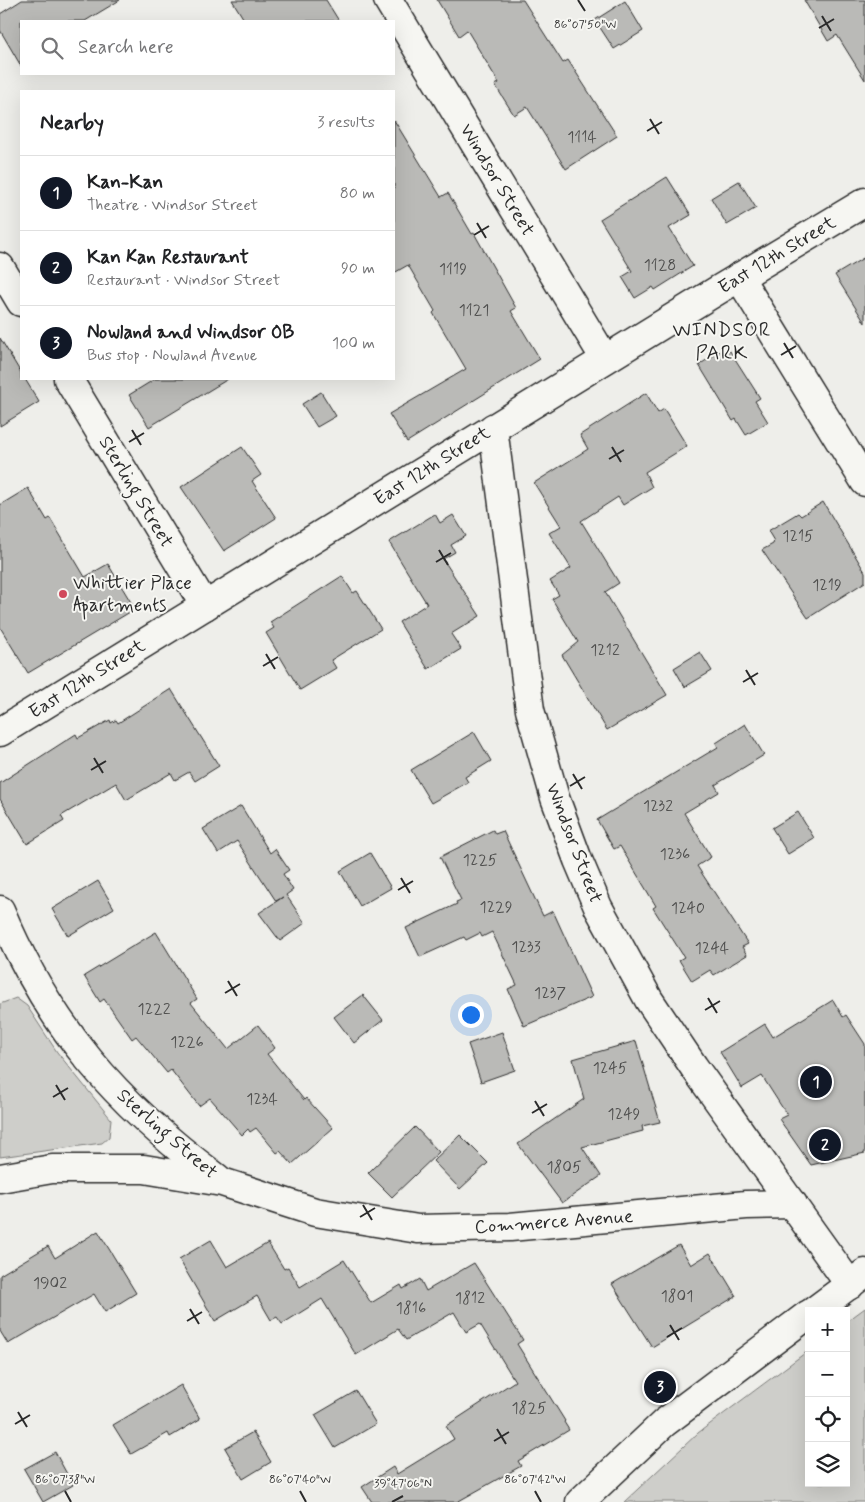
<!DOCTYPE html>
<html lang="en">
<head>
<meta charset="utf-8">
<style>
  :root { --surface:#fff; --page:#f2f2f2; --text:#202124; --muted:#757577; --line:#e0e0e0; --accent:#111827 }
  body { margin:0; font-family:Mynerve,sans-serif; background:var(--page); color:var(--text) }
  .controls { position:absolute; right:15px; bottom:15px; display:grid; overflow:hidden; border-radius:0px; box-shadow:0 5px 20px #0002 }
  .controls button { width:45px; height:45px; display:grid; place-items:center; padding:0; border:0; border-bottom:1px solid var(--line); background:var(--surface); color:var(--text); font:25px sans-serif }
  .you { position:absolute; left:470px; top:1014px; width:18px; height:18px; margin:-12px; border:4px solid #fff; border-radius:50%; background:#1a73e8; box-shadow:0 0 0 8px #1a73e833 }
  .badge { display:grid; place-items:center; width:32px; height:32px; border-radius:50%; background:var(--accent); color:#fff; font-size:16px; font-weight:700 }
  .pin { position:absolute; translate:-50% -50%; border:2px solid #fff; box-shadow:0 1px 5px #0006 }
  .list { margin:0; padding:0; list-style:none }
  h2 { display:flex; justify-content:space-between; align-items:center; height:65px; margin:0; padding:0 20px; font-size:21px }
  h2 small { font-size:16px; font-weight:400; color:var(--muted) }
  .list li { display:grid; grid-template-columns:32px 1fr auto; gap:15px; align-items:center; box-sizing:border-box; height:75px; padding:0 20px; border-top:1px solid var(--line) }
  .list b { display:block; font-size:19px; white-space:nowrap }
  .list p { margin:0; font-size:16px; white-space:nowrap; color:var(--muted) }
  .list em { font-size:16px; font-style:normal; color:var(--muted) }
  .icon { flex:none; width:28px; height:28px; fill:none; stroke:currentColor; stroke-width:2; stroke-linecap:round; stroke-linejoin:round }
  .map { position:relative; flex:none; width:865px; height:1502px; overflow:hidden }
  .search { position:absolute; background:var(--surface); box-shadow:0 5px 20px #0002; left:20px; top:20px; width:375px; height:55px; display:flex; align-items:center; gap:12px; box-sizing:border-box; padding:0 18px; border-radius:0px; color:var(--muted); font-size:19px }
  .panel { position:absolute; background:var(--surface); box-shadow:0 5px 20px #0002; left:20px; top:90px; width:375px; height:290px; border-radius:0px }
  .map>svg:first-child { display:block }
</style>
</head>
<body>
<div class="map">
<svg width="865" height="1502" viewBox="0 0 865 1502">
  <rect width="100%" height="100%" fill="#eeeeea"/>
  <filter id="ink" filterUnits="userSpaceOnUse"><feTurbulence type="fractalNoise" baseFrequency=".02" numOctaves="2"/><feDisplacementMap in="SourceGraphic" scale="10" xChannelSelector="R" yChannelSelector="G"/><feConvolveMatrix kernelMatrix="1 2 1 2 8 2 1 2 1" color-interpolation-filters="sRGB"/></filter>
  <g filter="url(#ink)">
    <g fill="#cececa" stroke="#7c7c7a">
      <path d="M16 998 27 1006 57 1052 111 1119 109 1137 102 1143 0 1157V1004Z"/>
      <path d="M865 1308V1502H624L698 1433 809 1350V1483H846V1322Z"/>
    </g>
    <g fill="#babab7" stroke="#2b2b2b">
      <path d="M22 0H120L85 21H21V66L0 30V14Z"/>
      <path d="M232 0H326L339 21H245Z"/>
      <path d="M437 0H523L563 63 568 60 617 136 566 169 527 107 514 115 495 85 499 83 467 30 459 36Z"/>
      <path d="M804 0H865V80L837 35 828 41Z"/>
      <path d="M625 1 643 31 614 49 595 20Z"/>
      <path d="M394 120 441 197 448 193 472 234 474 233 516 308 511 311 540 359 407 442 389 414 466 369 433 313 435 311 408 265 394 273Z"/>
      <path d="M667 177 691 215 669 228 693 266 655 290 653 287 635 298 622 277 632 271 600 219Z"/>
      <path d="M739 181 756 208 727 225 711 198Z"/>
      <path d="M865 257V323L835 275Z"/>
      <path d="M0 338 21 373V379H25L39 402 0 426Z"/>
      <path d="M720 351 723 355 730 351 760 398 755 401 768 422 746 435 736 419 733 421 699 365Z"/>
      <path d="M155 379H228L149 427 129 395Z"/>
      <path d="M321 392 336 416 317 427 302 404Z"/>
      <path d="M646 393 658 413 664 409 687 446 645 472 652 487 623 505 618 497 581 521 619 583 605 592 667 695 607 730 562 655 578 642 552 599 559 595 550 581 571 568 549 533 561 526 534 483 588 449 580 435Z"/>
      <path d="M242 447 261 475 252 481 276 518 224 551 181 487Z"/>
      <path d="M28 488 47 520 50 518 85 577 108 564 135 609 28 673 0 627V505Z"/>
      <path d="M823 502 865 572V582L808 618 762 550 773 544 774 541 768 531 798 513 801 516Z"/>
      <path d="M435 514 440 523 453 515 466 536 451 545 455 552 443 559 480 616 451 634 461 649 428 669 399 622 427 604 389 542Z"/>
      <path d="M342 576 353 593 357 591 381 629 331 660 336 668 300 690 266 633 274 628 270 622Z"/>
      <path d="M700 652 712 671 685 687 674 668Z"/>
      <path d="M171 689 219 766 195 781 189 772 175 780 171 773 126 800 116 783 61 816 64 821 27 844 0 799V783L76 734 78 738 110 720 111 723 116 720 118 723Z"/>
      <path d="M745 724 764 755 715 785 719 792 684 813 711 857 697 866 748 944 742 947 747 955 714 975 710 970 692 981 679 960 684 957 653 908 656 906 620 846 614 849 597 820 718 747 716 743Z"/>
      <path d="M474 732 491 761 465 777 468 782 431 803 411 770Z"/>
      <path d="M241 806 270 853 275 849 289 870 283 874 293 890 286 895 305 923 280 941 259 913 283 897 276 901 237 841 218 853 203 829Z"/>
      <path d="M798 812 814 838 788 854 772 828Z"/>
      <path d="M493 830 495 834 503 831 543 916 553 911 592 997 524 1026 508 989 517 985 492 932 482 937 480 933 466 940 464 937 420 957 406 928 457 904 456 902 461 900 440 857Z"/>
      <path d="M370 853 391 888 360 906 340 871Z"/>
      <path d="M98 881 114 908 68 936 52 909Z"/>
      <path d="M156 932 197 999 191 1003 228 1049 258 1025 275 1048 267 1054 304 1100 306 1098 333 1128 292 1164 280 1151 277 1153 256 1128 250 1132 248 1129 242 1135 210 1098 199 1106 171 1070 167 1073 136 1036 132 1039 104 999 100 1002 84 976Z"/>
      <path d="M363 995 383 1020 354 1043 334 1017Z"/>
      <path d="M833 1000 843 1017 846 1015 865 1044V1153L811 1165 779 1119 787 1115 762 1076 742 1088 720 1052 765 1024 773 1037Z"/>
      <path d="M502 1032 515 1070 481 1082 468 1044Z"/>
      <path d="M636 1041 660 1122 642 1126 643 1131 582 1147 601 1176 562 1203 518 1144 584 1099 573 1059Z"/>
      <path d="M415 1127 439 1152 392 1197 368 1173Z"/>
      <path d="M460 1135 488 1163 460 1189 433 1161Z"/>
      <path d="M98 1231 136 1293 105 1312 94 1294 8 1344 0 1331V1275L48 1246 55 1258Z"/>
      <path d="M211 1240 227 1267 268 1243 284 1269 288 1267 300 1287 344 1260 371 1303 401 1285 403 1289 420 1279 426 1291 474 1263 523 1340 517 1344 565 1421 564 1422 569 1430 518 1461 521 1466 457 1502H372L362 1487 393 1467 397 1474 454 1439 446 1426 515 1381 480 1324 466 1332 454 1312 406 1340 398 1329 356 1355 322 1299 282 1324 277 1317 271 1320 257 1296 215 1321 179 1259Z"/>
      <path d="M679 1245 691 1265 710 1253 736 1296 652 1347 612 1284Z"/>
      <path d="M181 1385 200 1419 170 1437 168 1433 131 1454 113 1425Z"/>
      <path d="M356 1391 376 1424 335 1448 315 1415Z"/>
      <path d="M253 1432 271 1462 243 1479 225 1448Z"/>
      <path d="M55 1452 73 1485 43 1502 24 1469Z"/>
    </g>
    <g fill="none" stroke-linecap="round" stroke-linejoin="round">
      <g stroke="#2b2b2b" stroke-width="31">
        <g id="street">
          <path d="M388 0 605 359"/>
          <path d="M0 267 21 302"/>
          <path d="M739 277 865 482"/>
          <path d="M68 379 205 606"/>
          <path d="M493 428 530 710 555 798 578 860 598 907 649 1000 694 1067 850 1285"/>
          <path d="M0 732 718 290 865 202"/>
          <path d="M0 910C49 1027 116 1103 217 1178"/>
          <path d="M0 1178 52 1169H144L222 1182 315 1212 418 1229 510 1227 746 1205 793 1204"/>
        </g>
      </g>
      <g stroke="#2b2b2b" stroke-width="31">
        <g id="secondary">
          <path d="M814 1311 865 1273"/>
          <path d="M580 1502 664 1423 809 1314"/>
        </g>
      </g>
      <use href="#street" stroke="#f6f6f2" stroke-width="28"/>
      <use href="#secondary" stroke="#f6f6f2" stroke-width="28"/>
    </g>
  </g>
  <path fill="none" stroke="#2b2b2b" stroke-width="2" d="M578 0 585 11M822 16 831 31M819 28 834 19M650 119 659 134M647 131 662 122M477 223 486 238M474 235 489 226M784 343 793 358M781 355 796 346M132 430 141 445M129 442 144 433M612 447 621 462M609 459 624 450M439 550 448 565M436 562 451 553M266 654 275 669M263 666 278 657M746 670 755 685M743 682 758 673M94 758 103 773M91 770 106 761M573 774 582 789M570 786 585 777M401 878 410 893M398 890 413 881M228 981 237 996M225 993 240 984M708 998 717 1013M705 1010 720 1001M56 1085 65 1100M53 1097 68 1088M535 1101 544 1116M532 1113 547 1104M363 1205 372 1220M360 1217 375 1208M190 1309 199 1324M187 1321 202 1312M670 1325 679 1340M667 1337 682 1328M18 1412 27 1427M15 1424 30 1415M497 1429 506 1444M494 1441 509 1432M65 1491 71 1502M300 1491 306 1502M535 1491 541 1502M392 1502 403 1496"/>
  <circle fill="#d1495b" stroke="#f6f6f2" stroke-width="2" cx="63" cy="594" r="5"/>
  <g text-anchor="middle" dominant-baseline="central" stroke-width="4" stroke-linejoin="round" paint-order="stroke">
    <g font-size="16" fill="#4f4f4e">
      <text x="582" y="137">1114</text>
      <text x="660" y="265">1128</text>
      <text x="453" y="269">1119</text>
      <text x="474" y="310">1121</text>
      <text x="798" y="536">1215</text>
      <text x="827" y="585">1219</text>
      <text x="605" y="650">1212</text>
      <text x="658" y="806">1232</text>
      <text x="675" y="854">1236</text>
      <text x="480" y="860">1225</text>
      <text x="496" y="907">1229</text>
      <text x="688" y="908">1240</text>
      <text x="526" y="947">1233</text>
      <text x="712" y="948">1244</text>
      <text x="550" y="993">1237</text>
      <text x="154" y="1009">1222</text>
      <text x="187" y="1042">1226</text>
      <text x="610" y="1068">1245</text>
      <text x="262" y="1099">1234</text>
      <text x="624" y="1114">1249</text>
      <text x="564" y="1167">1805</text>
      <text x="50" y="1283">1902</text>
      <text x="677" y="1296">1801</text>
      <text x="470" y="1298">1812</text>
      <text x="411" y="1308">1816</text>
      <text x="529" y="1408">1825</text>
    </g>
    <g font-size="19" fill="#2b2b2b" stroke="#f6f6f2">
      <text transform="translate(497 180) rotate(59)">Windsor Street</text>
      <text transform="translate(777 255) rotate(-31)">East 12th Street</text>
      <text transform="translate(432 466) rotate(-32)">East 12th Street</text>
      <text transform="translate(136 492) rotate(59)">Sterling Street</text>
      <text transform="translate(87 679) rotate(-32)">East 12th Street</text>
      <text transform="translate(574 843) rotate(69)">Windsor Street</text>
      <text transform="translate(167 1134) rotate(41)">Sterling Street</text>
      <text transform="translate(554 1222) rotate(-4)">Commerce Avenue</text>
    </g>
    <g font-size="19" fill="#2b2b2b" stroke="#f6f6f2" text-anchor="start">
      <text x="73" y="583">Whittier Place<tspan x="73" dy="22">Apartments</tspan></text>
    </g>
    <g font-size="20" letter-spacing="1" fill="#2b2b2b" stroke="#f6f6f2">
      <text x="722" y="330">WINDSOR<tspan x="722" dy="23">PARK</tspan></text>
    </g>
  </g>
  <g font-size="12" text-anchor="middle" fill="#2b2b2b" stroke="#f6f6f2" stroke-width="4" stroke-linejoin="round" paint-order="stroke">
    <text x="585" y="28">86°07'50"W</text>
    <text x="65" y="1483">86°07'38"W</text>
    <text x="300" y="1483">86°07'40"W</text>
    <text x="535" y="1483">86°07'42"W</text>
    <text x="403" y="1487">39°47'06"N</text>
  </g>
</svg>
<div class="controls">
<button>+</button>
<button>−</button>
<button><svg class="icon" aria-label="locate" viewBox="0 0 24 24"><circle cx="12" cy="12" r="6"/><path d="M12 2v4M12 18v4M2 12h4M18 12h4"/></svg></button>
<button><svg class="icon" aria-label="layers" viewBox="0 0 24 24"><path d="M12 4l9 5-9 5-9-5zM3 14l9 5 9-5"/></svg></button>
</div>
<div class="you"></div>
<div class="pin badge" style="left:816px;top:1082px">1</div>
<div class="pin badge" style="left:825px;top:1145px">2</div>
<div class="pin badge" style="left:660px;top:1387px">3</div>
<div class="search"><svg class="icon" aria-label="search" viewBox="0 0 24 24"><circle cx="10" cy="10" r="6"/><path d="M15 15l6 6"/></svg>Search here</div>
<section class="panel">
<h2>Nearby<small>3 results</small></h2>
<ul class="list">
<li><span class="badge">1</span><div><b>Kan-Kan</b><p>Theatre · Windsor Street</p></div><em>80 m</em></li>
<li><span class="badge">2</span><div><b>Kan Kan Restaurant</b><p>Restaurant · Windsor Street</p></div><em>90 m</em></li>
<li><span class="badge">3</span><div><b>Nowland and Windsor OB</b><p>Bus stop · Nowland Avenue</p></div><em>100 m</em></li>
</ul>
</section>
</div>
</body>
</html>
